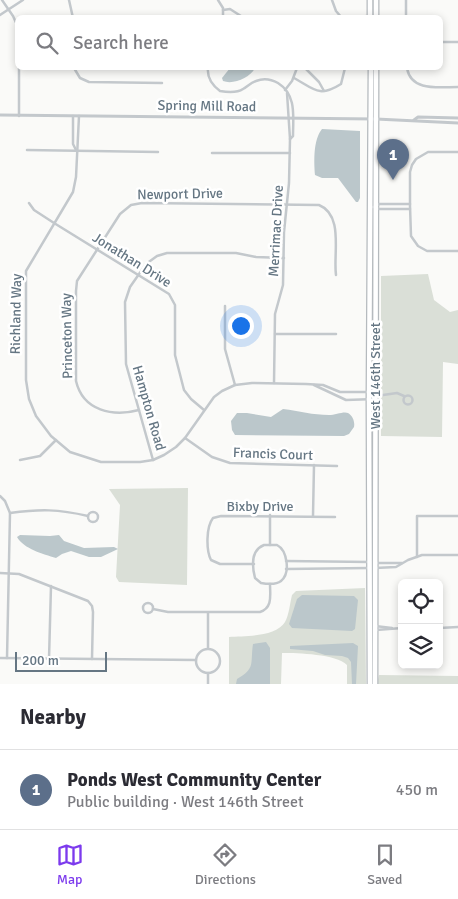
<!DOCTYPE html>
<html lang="en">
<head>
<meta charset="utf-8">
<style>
  :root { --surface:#fff; --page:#f2f2f3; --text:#2b2b33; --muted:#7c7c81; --line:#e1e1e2; --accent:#7c3aed }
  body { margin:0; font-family:Signika,sans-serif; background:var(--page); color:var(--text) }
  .controls { position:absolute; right:15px; bottom:15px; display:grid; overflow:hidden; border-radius:8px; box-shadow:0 2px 8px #0003 }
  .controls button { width:45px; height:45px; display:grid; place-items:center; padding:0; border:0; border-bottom:1px solid var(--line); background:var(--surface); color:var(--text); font:25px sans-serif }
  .scale { position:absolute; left:15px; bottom:12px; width:92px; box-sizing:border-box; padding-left:5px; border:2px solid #657683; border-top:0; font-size:14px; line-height:18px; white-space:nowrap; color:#657683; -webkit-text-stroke:4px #fff; paint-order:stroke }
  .you { position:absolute; left:240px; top:325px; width:18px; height:18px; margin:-12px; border:4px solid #fff; border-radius:50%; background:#1a73e8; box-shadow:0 0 0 8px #1a73e833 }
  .badge { display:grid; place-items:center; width:32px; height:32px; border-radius:50%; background:var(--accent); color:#fff; font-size:16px; font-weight:700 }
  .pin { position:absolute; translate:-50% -41px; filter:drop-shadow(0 1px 2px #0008) }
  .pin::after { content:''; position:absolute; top:26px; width:18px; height:15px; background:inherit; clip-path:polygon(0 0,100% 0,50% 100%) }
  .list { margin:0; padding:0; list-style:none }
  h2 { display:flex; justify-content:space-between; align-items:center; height:65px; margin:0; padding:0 20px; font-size:21px }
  h2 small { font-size:16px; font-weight:400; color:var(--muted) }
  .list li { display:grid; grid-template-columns:32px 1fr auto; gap:15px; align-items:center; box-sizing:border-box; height:80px; padding:0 20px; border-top:1px solid var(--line) }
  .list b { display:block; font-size:19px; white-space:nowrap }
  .list p { margin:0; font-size:16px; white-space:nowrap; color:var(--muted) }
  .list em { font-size:16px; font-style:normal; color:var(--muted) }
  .icon { flex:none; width:28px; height:28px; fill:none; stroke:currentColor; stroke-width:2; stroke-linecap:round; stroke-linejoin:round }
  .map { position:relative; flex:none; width:458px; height:684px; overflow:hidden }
  .search { position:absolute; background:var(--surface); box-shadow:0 2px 8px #0003; left:15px; right:15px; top:15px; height:55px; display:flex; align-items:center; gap:12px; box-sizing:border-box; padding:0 18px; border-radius:8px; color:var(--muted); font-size:19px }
  .sheet { height:145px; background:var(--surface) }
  nav { display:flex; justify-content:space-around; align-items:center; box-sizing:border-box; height:70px; border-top:1px solid var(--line); background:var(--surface); font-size:14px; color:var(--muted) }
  nav a { display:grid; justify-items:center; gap:2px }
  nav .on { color:var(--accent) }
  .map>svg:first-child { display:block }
</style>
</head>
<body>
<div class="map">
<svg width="458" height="684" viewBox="0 0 458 684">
  <rect width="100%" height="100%" fill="#fafaf8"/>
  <g fill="#dadfd7">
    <path d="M428 274 434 300 450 312 458 310V364L443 362 442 437 381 436V276Z"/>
    <path d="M188 488 187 585 119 582 116 577 120 505 109 489Z"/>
    <path d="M365 588 366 684H347V665C336 654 298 653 282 653L281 684H229V637C245 636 276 637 285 622 289 615 290 603 292 595L296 591Z"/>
    <path d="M379 675 458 676V684H377Z"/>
  </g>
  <g fill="#bbc7cb">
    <path d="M230 68H255C250 78 233 85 223 81L222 78Z"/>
    <path d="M322 129 360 131V198L358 202H356L338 178H322L315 175C314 162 313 140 322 129Z"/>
    <path d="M283 409C299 411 313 415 329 415 335 415 344 411 348 413 353 416 355 422 354 427L349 434 344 436 235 435 232 430 231 421 237 413H247L271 417Z"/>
    <path d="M20 535 50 536 59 535 64 541 84 548 114 547 118 549 101 557H89L71 551 62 554 56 558C43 554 24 549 17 537Z"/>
    <path d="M302 595 354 596 358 600 355 629 352 631 292 628 289 624 297 599Z"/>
    <path d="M266 642 270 648V684H236L237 679C256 668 250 664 253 644Z"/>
    <path d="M353 643 358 646 356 684H352L351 662 348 658 342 656 325 655 313 651 290 649V646Z"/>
  </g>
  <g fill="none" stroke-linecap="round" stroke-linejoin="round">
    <g stroke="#b5babe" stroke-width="7">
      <g id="primary">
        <path d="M370 0V18"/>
        <path d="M376 0V18"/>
        <path d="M370 684 369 399 371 68"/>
        <path d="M375 684 376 68"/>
      </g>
    </g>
    <g stroke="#c3c8cc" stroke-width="2.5">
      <path d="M2 0 13 16 18 27"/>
      <path d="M69 0 73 18"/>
      <path d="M218 0 223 8V18"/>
      <path d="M332 0 336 11 342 18"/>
      <path d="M406 0V18"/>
      <path d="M223 10 230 9 244 18"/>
      <path d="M0 15 23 0"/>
      <path d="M352 18 367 16 368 18"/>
      <path d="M440 42H458"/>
      <path d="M74 68 80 78 89 82 162 83"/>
      <path d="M208 68C207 77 212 85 220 91 226 92 237 93 243 89 247 87 250 83 256 81 263 78 271 79 278 83 297 95 293 117 293 136L290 139"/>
      <path d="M305 68 319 82 324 91"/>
      <path d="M407 68C411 92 439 87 458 87"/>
      <path d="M294 78C314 89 319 98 341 84L345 68"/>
      <path d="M285 90 292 81 297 68"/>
      <path d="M19 116V68"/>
      <path d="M73 116V144L76 150"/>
      <path d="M79 116 76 177 73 192 26 271V380L29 399 36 416 51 436 70 452 101 462H140L153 460 164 455 176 447 185 438 214 397 222 391 235 385 252 383 306 384 323 385 340 392H375"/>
      <path d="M27 150 158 152"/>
      <path d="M458 152H428L416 159 412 165 410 172V206L411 236 418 246 427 251H458"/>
      <path d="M212 153H290"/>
      <path d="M29 203 34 210 54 223 169 294 175 305V355L184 390 191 399 204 410"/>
      <path d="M377 206 379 204H410"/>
      <path d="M371 207H376L379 209H410"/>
      <path d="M225 306V349L235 385"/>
      <path d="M275 334H336"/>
      <path d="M274 383 275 314 283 285 284 232 289 183 290 139 287 93"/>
      <path d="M314 385 346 400 375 399"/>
      <circle cx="408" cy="400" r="4.5"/>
      <path d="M376 396 397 393 404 396"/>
      <path d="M139 410C113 417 83 411 76 381V291L77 281 120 214 131 205 142 203 319 205C344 215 333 254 336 275"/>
      <path d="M185 438 212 457 230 463 337 466"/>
      <path d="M20 460 40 456 56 440"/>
      <path d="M153 460 126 364 125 302 130 287 146 264 157 256 167 253H236L256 257 284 258"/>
      <path d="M0 496 5 501 10 513 7 658"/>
      <circle cx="93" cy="517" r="5"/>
      <path d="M10 513C40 509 58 509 88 516"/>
      <path d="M313 516 314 465"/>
      <path d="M264 545H277C287 550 291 573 281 581 276 585 267 584 261 583L255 578C252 566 251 550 264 545Z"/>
      <path d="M270 545V515"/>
      <path d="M417 557V516H458"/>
      <path d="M286 561 370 562"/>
      <path d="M375 563H402"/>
      <path d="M254 564H220L211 560C206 550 206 527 213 518L221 516 335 517"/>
      <path d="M375 568 396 567 408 560 422 555H458"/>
      <path d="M286 569 369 568"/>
      <path d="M0 573 19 574 88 601 92 606 93 612 92 659"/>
      <circle cx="148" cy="608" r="5"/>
      <path d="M153 609 168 612H260C273 608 270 595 270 584"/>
      <path d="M208 613V648"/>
      <path d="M375 626 392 628"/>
      <path d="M439 628 458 627"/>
      <path d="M376 630 402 628"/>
      <circle cx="208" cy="661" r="12"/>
      <path d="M0 658 196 660"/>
      <path d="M49 659 51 586"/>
      <path d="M208 673V684"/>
    </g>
    <g stroke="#c3c8cc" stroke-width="3">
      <path d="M0 115 376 119 458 123"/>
      <path d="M414 120 418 117 458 118"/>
    </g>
    <use href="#primary" stroke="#fff" stroke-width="4.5"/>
  </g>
  <g text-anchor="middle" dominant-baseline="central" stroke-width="5" stroke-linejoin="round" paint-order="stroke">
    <g font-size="14" fill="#657683" stroke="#fff">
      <text transform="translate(207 106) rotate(1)">Spring Mill Road</text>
      <text transform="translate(180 194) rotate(-1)">Newport Drive</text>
      <text transform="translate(276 231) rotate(-87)">Merrimac Drive</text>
      <text transform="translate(132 260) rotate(32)">Jonathan Drive</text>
      <text transform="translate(16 314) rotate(-89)">Richland Way</text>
      <text transform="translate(67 336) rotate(-91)">Princeton Way</text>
      <text transform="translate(375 376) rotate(-90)">West 146th Street</text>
      <text transform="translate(149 408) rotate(74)">Hampton Road</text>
      <text transform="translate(273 454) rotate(2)">Francis Court</text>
      <text x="260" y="506">Bixby Drive</text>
    </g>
  </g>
</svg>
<div class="controls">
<button><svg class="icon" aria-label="locate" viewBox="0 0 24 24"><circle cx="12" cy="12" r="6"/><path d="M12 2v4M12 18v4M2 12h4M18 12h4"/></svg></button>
<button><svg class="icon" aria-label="layers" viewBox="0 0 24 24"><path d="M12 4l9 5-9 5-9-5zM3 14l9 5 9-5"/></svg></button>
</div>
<div class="scale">200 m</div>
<div class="you"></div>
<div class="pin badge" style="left:393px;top:180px;background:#5c6f8a">1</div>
<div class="search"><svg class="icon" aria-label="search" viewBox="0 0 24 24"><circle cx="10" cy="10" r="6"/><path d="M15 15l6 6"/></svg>Search here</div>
</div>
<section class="sheet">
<h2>Nearby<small></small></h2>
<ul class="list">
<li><span class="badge" style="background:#5c6f8a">1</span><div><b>Ponds West Community Center</b><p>Public building · West 146th Street</p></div><em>450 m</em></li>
</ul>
</section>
<nav>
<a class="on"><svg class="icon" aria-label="map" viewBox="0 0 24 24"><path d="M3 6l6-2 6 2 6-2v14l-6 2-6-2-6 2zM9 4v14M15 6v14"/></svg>Map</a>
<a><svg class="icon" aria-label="directions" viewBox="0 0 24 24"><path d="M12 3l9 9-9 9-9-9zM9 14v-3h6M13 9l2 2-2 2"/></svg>Directions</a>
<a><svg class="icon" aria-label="saved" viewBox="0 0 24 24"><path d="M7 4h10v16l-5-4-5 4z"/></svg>Saved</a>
</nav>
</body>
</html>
